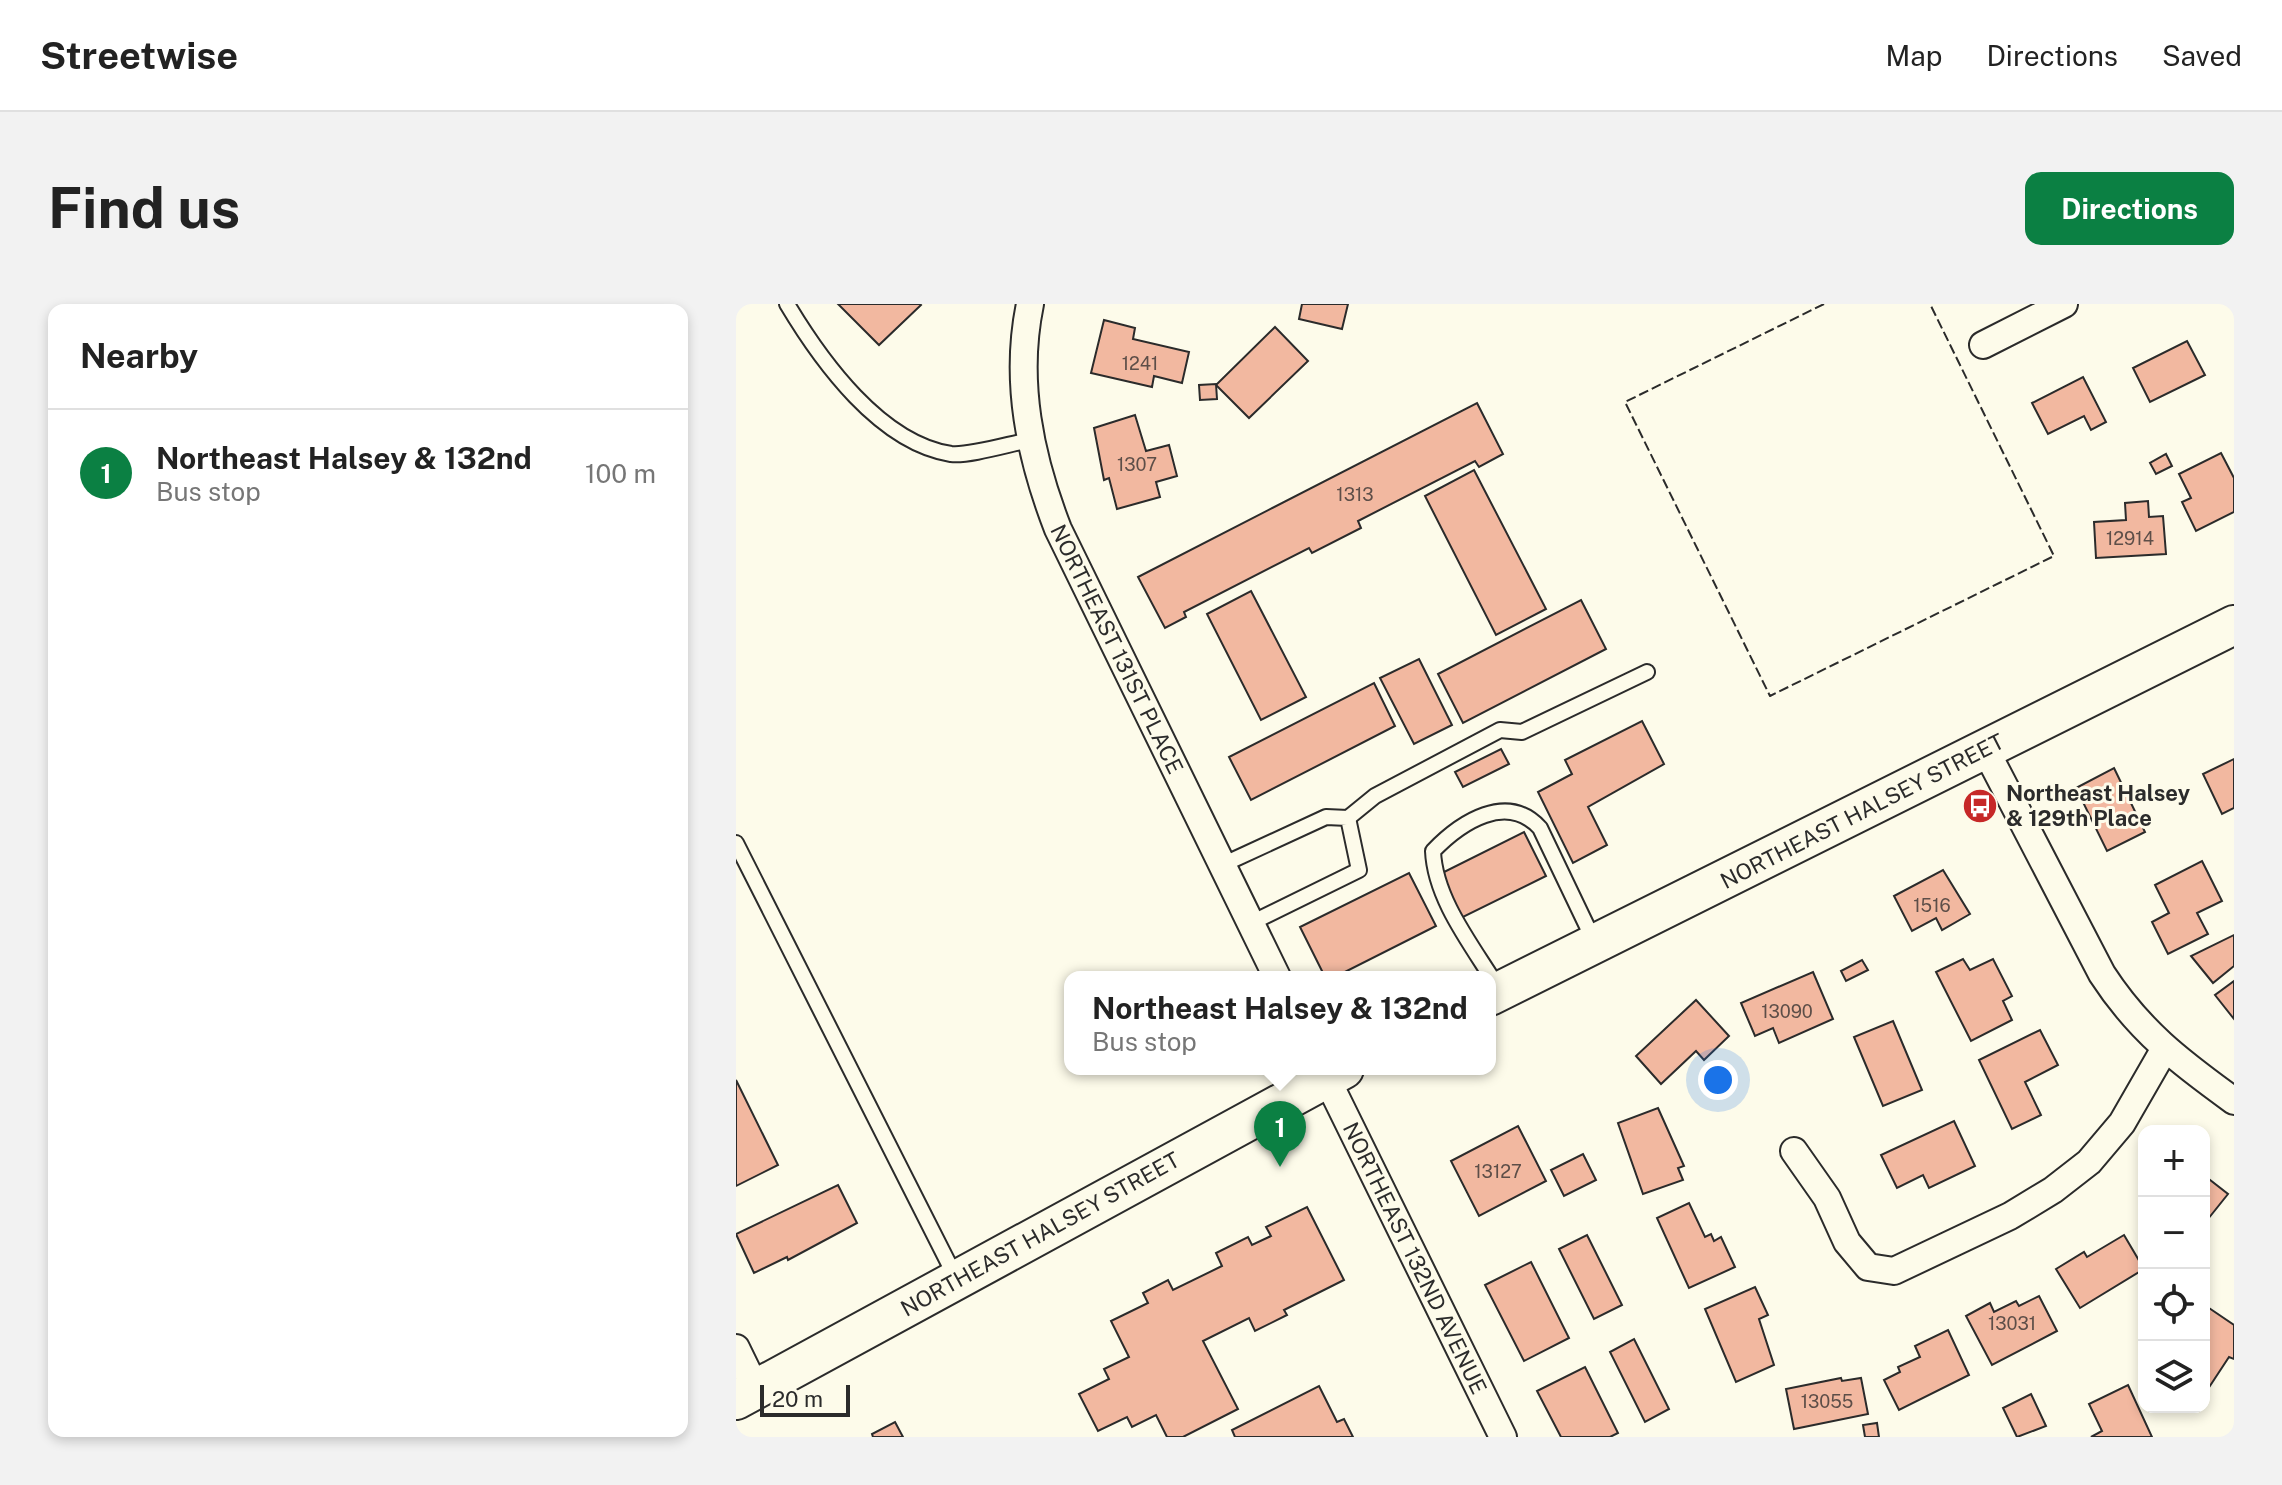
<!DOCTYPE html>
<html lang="en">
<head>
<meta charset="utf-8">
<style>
  :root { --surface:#fff; --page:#f2f2f2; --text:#222; --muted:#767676; --line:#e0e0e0; --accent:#0b8043 }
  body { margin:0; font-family:"Public Sans",sans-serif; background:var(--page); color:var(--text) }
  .controls { position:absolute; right:24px; bottom:24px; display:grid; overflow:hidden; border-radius:16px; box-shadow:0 4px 12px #0003 }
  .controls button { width:72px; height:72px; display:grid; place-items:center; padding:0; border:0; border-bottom:2px solid var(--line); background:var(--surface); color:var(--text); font:40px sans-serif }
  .scale { position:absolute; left:24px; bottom:20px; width:90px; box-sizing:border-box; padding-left:8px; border:4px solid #2b2b2b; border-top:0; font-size:22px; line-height:28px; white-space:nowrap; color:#2b2b2b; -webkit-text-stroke:6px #fdfbea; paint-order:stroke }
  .you { position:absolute; left:982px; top:776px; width:28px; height:28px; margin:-20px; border:6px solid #fff; border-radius:50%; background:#1a73e8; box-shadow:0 0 0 12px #1a73e833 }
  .badge { display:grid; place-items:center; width:52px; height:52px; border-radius:50%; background:var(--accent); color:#fff; font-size:26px; font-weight:700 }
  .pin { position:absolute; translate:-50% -66px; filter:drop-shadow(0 2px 4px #0008) }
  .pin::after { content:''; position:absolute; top:42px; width:28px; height:24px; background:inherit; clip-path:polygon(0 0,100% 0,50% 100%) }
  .popup { position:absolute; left:328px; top:667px; width:432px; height:104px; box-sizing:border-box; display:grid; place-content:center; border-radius:16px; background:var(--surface); filter:drop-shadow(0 2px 6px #0005); font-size:26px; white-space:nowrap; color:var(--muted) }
  .popup b { font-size:30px; color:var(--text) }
  .popup::after { content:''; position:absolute; left:50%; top:100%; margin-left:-16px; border:16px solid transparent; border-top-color:var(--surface) }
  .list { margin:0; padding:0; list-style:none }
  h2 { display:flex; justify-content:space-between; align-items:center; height:104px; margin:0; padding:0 32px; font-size:34px }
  h2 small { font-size:26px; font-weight:400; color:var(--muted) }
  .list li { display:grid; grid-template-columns:52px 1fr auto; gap:24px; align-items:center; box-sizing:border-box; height:128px; padding:0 32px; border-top:2px solid var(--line) }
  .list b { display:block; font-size:30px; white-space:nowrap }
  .list p { margin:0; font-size:26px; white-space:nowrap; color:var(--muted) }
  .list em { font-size:26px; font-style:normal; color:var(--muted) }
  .icon { flex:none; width:44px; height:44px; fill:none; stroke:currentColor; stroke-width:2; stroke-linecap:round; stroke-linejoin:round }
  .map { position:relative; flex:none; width:1498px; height:1133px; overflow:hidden; border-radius:16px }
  header { display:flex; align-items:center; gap:48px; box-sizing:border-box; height:112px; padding:0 40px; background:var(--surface); border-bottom:2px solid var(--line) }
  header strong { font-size:38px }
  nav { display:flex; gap:44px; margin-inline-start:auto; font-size:28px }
  .intro { display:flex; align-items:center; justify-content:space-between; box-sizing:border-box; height:192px; padding:0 48px }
  h1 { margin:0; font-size:56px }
  .button { padding:20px 36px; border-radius:16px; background:var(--accent); color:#fff; font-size:28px; font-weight:700 }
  main { display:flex; gap:48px; padding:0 48px }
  aside { flex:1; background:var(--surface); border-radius:16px; box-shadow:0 4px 12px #0003 }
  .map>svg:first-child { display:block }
</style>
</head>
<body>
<header>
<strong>Streetwise</strong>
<nav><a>Map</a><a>Directions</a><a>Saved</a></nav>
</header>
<div class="intro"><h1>Find us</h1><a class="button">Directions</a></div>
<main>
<aside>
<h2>Nearby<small></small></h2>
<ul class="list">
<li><span class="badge">1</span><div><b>Northeast Halsey &amp; 132nd</b><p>Bus stop</p></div><em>100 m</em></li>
</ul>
</aside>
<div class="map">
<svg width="1498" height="1133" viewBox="0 0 1498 1133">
  <rect width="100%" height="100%" fill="#fdfbea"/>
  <g fill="#f2b8a0" stroke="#2b2b2b" stroke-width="2">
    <path d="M102 0H184L185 1 143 41Z"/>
    <path d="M566 0H612L606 25 563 15Z"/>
    <path d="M368 16 399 24 397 35 453 48 446 79 418 72 416 83 355 69Z"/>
    <path d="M539 23 572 57 513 114 480 81Z"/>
    <path d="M1451 37 1469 71 1414 98 1397 64Z"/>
    <path d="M1347 73 1370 118 1355 126 1348 112 1312 130 1296 99Z"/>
    <path d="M480 80 481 95 464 96 463 81Z"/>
    <path d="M741 99 767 150 743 163 739 157 622 217 625 224 576 249 573 244 448 308 450 313 429 324 402 273Z"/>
    <path d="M399 111 410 147 433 141 441 172 420 178 424 193 381 205 373 174 368 176 358 124Z"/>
    <path d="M1485 149 1498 174V208L1460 227 1446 198 1455 194 1443 170Z"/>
    <path d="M1430 150 1436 162 1420 170 1414 159Z"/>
    <path d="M738 166 810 305 760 331 689 192Z"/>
    <path d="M1412 197 1413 213 1427 212 1430 250 1360 254 1358 218 1390 216 1389 199Z"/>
    <path d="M515 287 570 393 525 416 471 310Z"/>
    <path d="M845 296 870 345 727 419 702 370Z"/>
    <path d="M683 355 716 421 678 440 644 374Z"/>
    <path d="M638 379 659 422 515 496 493 453Z"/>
    <path d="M906 417 928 460 852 503 871 541 837 559 802 488 836 470 829 456Z"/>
    <path d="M765 445 773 460 727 483 719 468Z"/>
    <path d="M1498 455V504L1486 510 1467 470Z"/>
    <path d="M1378 464 1409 528 1371 547 1340 484Z"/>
    <path d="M788 528 810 572 725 614 704 570Z"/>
    <path d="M1466 557 1486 597 1461 609 1472 630 1432 650 1416 618 1433 609 1419 581Z"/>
    <path d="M1207 566 1234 610 1206 626 1200 614 1176 627 1158 592Z"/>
    <path d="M673 569 700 622 599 673H589L564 623Z"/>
    <path d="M1498 631V662L1477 679 1455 652Z"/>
    <path d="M1227 655 1234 666 1257 655 1276 692 1267 697 1276 716 1235 737 1200 668Z"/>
    <path d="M1126 656 1132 666 1110 677 1105 667Z"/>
    <path d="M1077 668 1097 715 1043 739 1037 724 1019 732 1005 699Z"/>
    <path d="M1498 677V715L1479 691Z"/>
    <path d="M960 696 993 732 968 756 960 747 925 780 900 752Z"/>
    <path d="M1157 717 1186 786 1147 802 1118 733Z"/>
    <path d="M1304 726 1322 761 1289 778 1305 811 1276 825 1243 756Z"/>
    <path d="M0 776 42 861 0 882Z"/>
    <path d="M922 804 948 862 942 864 947 876 907 890 882 819Z"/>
    <path d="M1218 817 1239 862 1193 884 1187 871 1161 884 1145 851Z"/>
    <path d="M782 822 810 877 743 912 715 857Z"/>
    <path d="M847 850 860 876 828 892 815 866Z"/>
    <path d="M1469 872 1492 890 1468 920V874Z"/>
    <path d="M102 881 121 919 52 956 51 953 18 969 0 930Z"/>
    <path d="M953 899 969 933 975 930 978 937 985 933 999 963 953 984 921 914Z"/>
    <path d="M571 903 608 976 548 1006 551 1011 519 1027 513 1014 467 1037 502 1105 447 1133H431L420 1111 396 1123 391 1113 362 1127 343 1090 373 1075 368 1065 393 1053 375 1017 412 999 407 989 432 976 437 986 486 962 480 949 512 933 516 941 535 932 530 923Z"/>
    <path d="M851 931 886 1001 858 1015 823 945Z"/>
    <path d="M1388 931 1408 965 1344 1004 1320 965 1348 948 1351 953Z"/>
    <path d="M795 958 833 1034 788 1057 749 981Z"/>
    <path d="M1019 983 1032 1011 1023 1015 1038 1061 1000 1078 969 1005Z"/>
    <path d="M1303 992 1321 1027 1256 1061 1230 1012 1254 999 1258 1008 1280 997 1283 1002Z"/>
    <path d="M1473 1004 1498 1021V1055L1493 1053 1468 1091V1011Z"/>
    <path d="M1212 1026 1233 1071 1163 1106 1148 1076 1164 1068 1162 1063 1184 1053 1179 1042Z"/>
    <path d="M898 1035 933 1105 909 1118 874 1048Z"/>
    <path d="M849 1063 882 1129 874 1133H825L801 1087Z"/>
    <path d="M1105 1074 1106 1077 1125 1074 1132 1110 1058 1125 1050 1085Z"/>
    <path d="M1392 1081 1416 1133H1355L1366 1127 1353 1100Z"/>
    <path d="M583 1082 601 1118 608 1115 617 1133H499L496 1126Z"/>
    <path d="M1295 1090 1310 1122 1281 1133 1267 1104Z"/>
    <path d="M159 1118 167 1133H137L136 1130Z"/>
    <path d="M1141 1119 1143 1133H1129L1127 1121Z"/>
  </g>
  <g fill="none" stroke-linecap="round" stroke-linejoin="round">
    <g stroke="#2b2b2b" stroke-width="18">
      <g id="service">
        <path d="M51 0C85 57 144 139 215 150 234 152 273 140 294 136"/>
        <path d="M612 514 639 492 764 426 786 428 911 368"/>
        <path d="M0 539 220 974"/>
        <path d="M486 561 590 513 612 514 623 566 515 619"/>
        <path d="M764 687C739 645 699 597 697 547 725 518 771 488 804 524L859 639"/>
      </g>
    </g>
    <g stroke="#2b2b2b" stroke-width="30">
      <g id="minor">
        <path d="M294 0C278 77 294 153 322 225L541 673"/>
        <path d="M1247 41 1328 0"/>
        <path d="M1249 445 1366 670C1403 727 1444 758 1498 797"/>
        <path d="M586 765 767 1133"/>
        <path d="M1058 847 1091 894 1111 938 1132 963 1158 967 1274 912 1317 886 1353 858 1386 819 1428 746"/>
        <path d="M0 1044 20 1085"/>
      </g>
    </g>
    <g stroke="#2b2b2b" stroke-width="42">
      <g id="secondary">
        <path d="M754 692 1498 321"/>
        <path d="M0 1096 608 765"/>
      </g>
    </g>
    <use href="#service" stroke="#fdfbea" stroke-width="14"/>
    <use href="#minor" stroke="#fdfbea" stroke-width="26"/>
    <use href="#secondary" stroke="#fdfbea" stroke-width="38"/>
    <path stroke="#2b2b2b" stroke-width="2" stroke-dasharray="10 4" stroke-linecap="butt" d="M1088 0 889 98 1034 392 1318 252 1194 0"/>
  </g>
  <defs>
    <g id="bus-disc" transform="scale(1.8)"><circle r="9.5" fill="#c62828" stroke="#fdfbea"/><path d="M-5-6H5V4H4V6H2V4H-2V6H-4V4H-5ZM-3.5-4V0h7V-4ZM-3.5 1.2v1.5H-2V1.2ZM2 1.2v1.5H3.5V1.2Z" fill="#fff"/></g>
  </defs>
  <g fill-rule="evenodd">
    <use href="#bus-disc" x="1244" y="502"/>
  </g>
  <g text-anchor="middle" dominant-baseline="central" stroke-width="6" stroke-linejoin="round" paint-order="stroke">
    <g font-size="18" fill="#5d4e48">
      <text x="404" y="59">1241</text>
      <text x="401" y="160">1307</text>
      <text x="619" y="190">1313</text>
      <text x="1394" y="234">12914</text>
      <text x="1196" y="601">1516</text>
      <text x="1051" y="707">13090</text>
      <text x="762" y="867">13127</text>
      <text x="1276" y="1019">13031</text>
      <text x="1091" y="1097">13055</text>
    </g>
    <g font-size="22" fill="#2b2b2b" stroke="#fdfbea">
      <text transform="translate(381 345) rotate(64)">NORTHEAST 131ST PLACE</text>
      <text transform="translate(1126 507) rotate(-27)">NORTHEAST HALSEY STREET</text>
      <text transform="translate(304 930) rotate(-29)">NORTHEAST HALSEY STREET</text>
      <text transform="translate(679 954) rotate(64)">NORTHEAST 132ND AVENUE</text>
    </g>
    <g font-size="22" font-weight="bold" fill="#2b2b2b" stroke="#fdfbea" text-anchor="start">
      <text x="1270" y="489">Northeast Halsey<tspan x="1270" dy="25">&amp; 129th Place</tspan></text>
    </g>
  </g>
</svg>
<div class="controls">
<button>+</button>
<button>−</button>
<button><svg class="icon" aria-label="locate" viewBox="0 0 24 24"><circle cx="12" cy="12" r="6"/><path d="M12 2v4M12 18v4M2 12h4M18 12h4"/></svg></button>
<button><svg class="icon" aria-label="layers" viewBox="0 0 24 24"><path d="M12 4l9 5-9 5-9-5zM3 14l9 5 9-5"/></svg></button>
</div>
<div class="scale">20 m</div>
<div class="you"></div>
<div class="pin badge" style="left:544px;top:863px">1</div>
<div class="popup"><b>Northeast Halsey &amp; 132nd</b>Bus stop</div>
</div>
</main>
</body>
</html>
